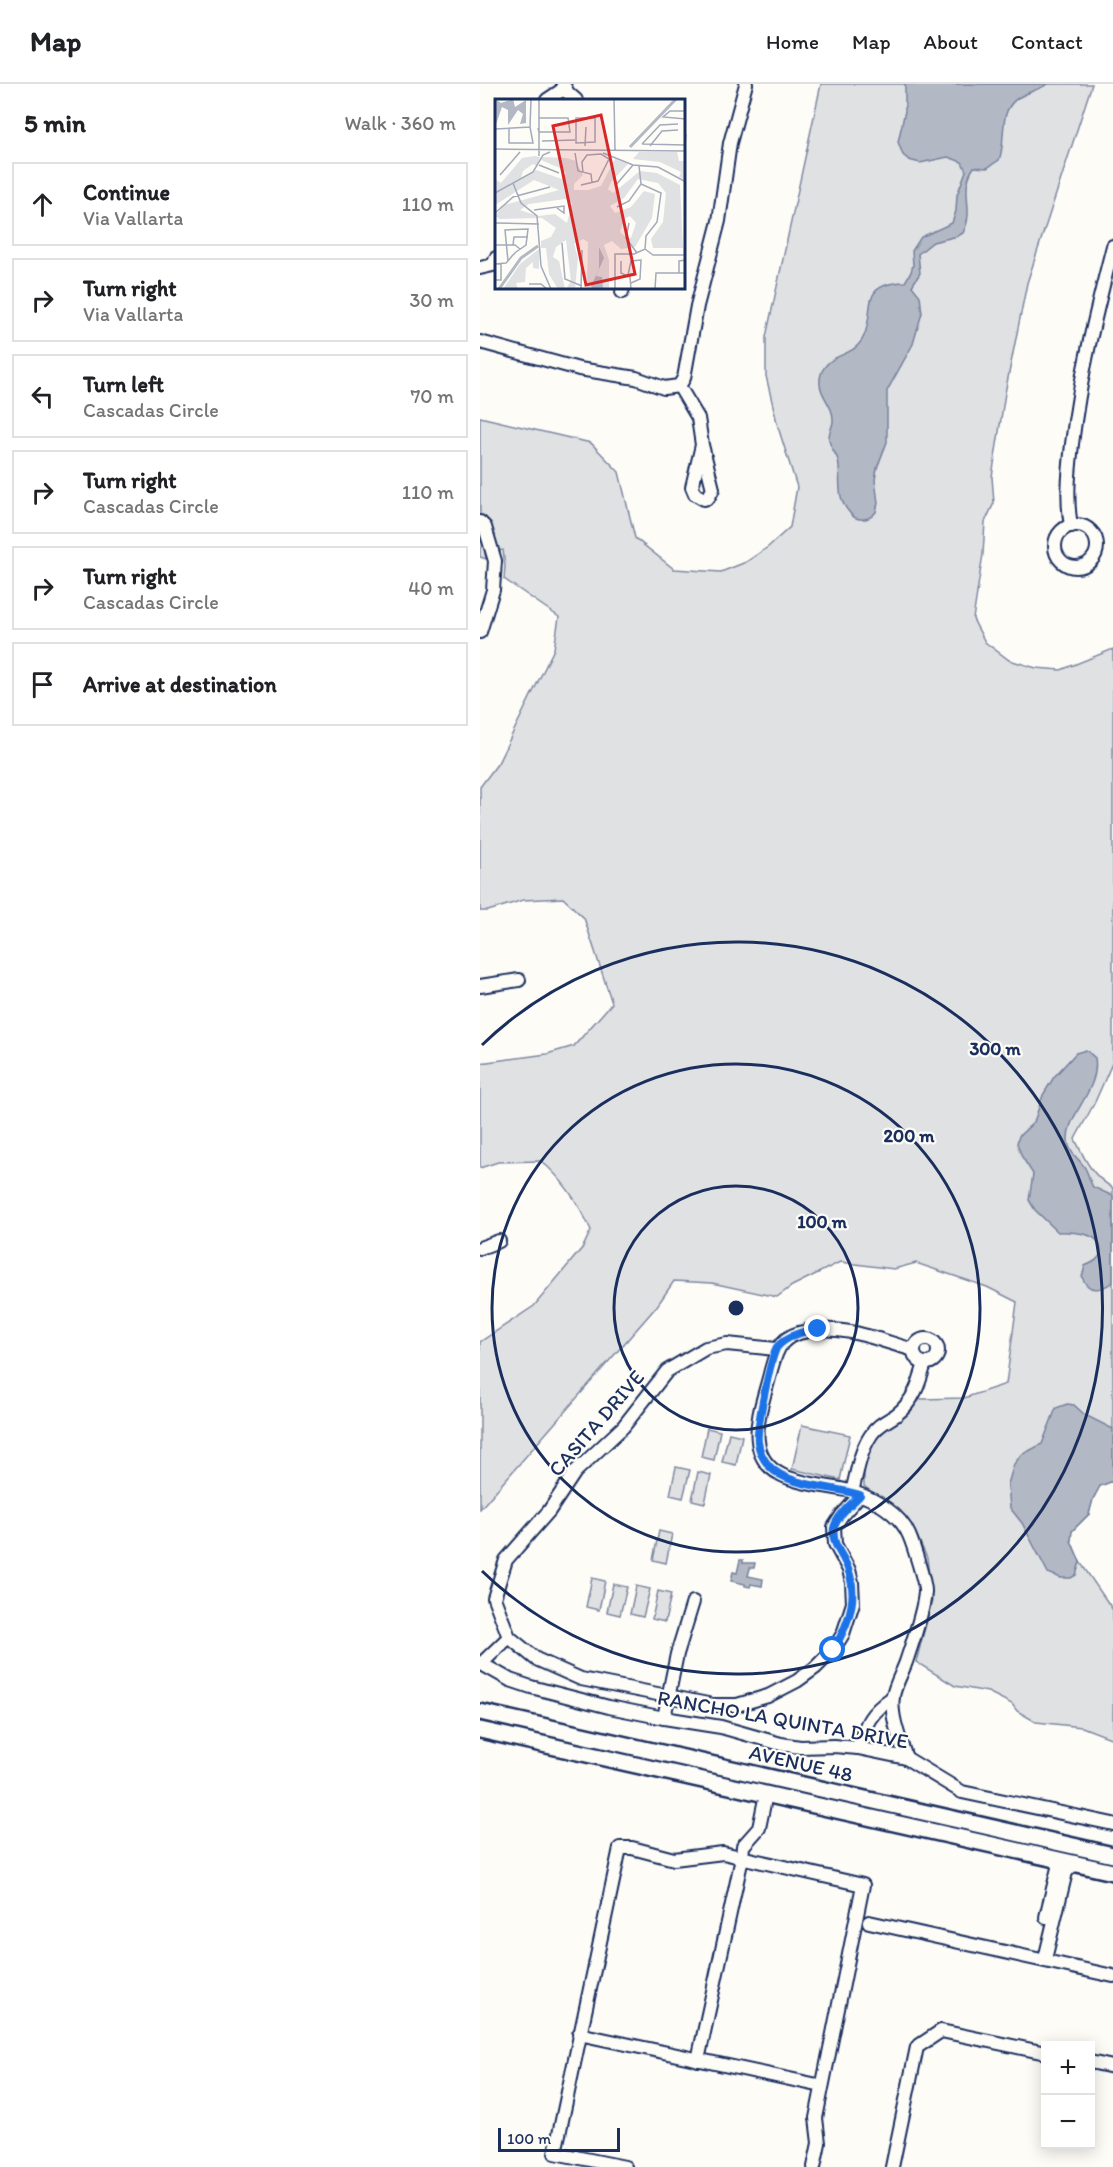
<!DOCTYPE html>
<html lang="en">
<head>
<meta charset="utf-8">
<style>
  :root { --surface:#fff; --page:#f6f6f6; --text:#202124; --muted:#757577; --line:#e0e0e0 }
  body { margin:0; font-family:Itim,sans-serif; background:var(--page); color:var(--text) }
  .controls { position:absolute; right:18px; bottom:18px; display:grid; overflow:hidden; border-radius:0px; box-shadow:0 3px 15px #0003 }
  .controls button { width:54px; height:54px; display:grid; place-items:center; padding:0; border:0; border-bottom:2px solid var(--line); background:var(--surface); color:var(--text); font:30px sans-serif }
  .scale { position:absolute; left:18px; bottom:15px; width:122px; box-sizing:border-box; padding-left:6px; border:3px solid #1b2f5e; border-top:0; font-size:16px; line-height:21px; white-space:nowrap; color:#1b2f5e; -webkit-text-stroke:4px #fdfcf7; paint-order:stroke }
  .stop { position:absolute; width:18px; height:18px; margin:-14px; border:4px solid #1a73e8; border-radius:50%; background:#fff }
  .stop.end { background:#1a73e8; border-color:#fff; box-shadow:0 2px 6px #0008 }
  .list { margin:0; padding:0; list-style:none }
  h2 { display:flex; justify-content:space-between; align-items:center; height:78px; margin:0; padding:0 24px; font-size:26px }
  h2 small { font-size:20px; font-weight:400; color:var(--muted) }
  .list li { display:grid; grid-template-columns:39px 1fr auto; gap:18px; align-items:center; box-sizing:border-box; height:84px; margin:0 12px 12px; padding:0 12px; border:2px solid var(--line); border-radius:0px }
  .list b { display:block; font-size:22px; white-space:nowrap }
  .list p { margin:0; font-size:20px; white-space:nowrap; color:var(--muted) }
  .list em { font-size:20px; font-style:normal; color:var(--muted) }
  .icon { flex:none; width:33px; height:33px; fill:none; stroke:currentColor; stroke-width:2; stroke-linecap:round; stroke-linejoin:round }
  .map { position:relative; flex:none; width:633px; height:2083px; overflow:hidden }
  header { display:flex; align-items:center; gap:36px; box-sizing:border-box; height:84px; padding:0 30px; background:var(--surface); border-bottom:2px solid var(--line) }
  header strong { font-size:28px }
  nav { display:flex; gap:33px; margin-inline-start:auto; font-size:21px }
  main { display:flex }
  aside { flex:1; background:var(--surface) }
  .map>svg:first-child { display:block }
</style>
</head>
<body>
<header>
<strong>Map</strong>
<nav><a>Home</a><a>Map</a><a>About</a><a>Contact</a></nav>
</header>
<main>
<aside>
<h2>5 min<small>Walk · 360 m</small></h2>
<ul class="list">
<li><svg class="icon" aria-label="ahead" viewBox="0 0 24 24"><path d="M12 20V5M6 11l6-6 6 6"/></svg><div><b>Continue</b><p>Via Vallarta</p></div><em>110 m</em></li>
<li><svg class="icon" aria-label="right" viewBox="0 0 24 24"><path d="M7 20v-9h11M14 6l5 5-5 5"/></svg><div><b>Turn right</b><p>Via Vallarta</p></div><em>30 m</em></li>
<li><svg class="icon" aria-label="left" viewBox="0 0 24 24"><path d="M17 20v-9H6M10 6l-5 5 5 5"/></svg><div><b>Turn left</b><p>Cascadas Circle</p></div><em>70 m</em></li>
<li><svg class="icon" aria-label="right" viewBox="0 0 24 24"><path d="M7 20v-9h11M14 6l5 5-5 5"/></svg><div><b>Turn right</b><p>Cascadas Circle</p></div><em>110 m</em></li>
<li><svg class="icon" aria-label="right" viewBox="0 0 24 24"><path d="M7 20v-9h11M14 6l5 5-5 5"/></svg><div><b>Turn right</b><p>Cascadas Circle</p></div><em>40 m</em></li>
<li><svg class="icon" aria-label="arrive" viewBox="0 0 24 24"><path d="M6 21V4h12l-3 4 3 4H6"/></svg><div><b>Arrive at destination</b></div></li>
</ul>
</aside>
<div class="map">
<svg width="633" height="2083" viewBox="0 0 633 2083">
  <rect width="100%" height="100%" fill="#fdfcf7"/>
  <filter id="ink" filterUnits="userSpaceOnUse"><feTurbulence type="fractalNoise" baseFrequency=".0167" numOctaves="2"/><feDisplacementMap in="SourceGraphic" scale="12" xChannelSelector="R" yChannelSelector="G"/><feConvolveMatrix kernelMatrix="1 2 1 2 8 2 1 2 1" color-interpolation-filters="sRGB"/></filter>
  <g filter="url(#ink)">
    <g fill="#e0e1e3" stroke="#7e88a0" stroke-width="1.5">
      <path d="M341 0H612L547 199 525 309 512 393 514 419 505 438 503 470 493 535 505 558 529 576 556 584 581 586 633 565V977L615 1018 595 1055C605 1076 612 1092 633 1104V1397L620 1402 613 1415 609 1430 592 1447 590 1454 600 1478 633 1526V1655L602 1643 556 1638 537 1627 532 1620 508 1608 475 1602 436 1578 452 1517 447 1474 437 1452 421 1430 384 1402V1382L393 1355 441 1315 484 1314 526 1300 537 1218 507 1203 436 1179 414 1185 360 1178 312 1202 297 1213 232 1199 194 1197 177 1222 0 1425V1258L54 1222 103 1163 111 1146C99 1120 83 1095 61 1077L18 1078 0 1084V979L67 970 94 962 132 919 104 834 83 814 43 816 8 827H0V703L18 679 74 565 79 533 24 495 25 482 23 466 5 469 6 475 0 473V333L111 359 139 388 155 454 194 485 241 488 266 478 288 463 310 443 317 403 298 343 286 292V253Z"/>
      <path d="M322 1341 370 1351 360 1396 312 1385Z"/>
      <path d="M227 1344 240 1347 234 1376 221 1373Z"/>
      <path d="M249 1349 262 1352 256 1381 242 1378Z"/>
      <path d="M196 1383 210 1386 203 1414 190 1411Z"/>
      <path d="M218 1388 231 1391 225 1419 212 1416Z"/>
      <path d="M179 1447 192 1450 186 1479 173 1476Z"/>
      <path d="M112 1494 125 1497 119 1526 106 1523Z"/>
      <path d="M133 1500 147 1503 140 1531 127 1528Z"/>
      <path d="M156 1502 170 1505 163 1533 150 1530Z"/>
      <path d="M178 1507 191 1510 185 1538 172 1535Z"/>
    </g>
    <g fill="#b3b8c5" stroke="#76819c" stroke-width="1.5">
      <path d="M425 0H568C559 6 547 8 538 14 517 27 527 57 519 76L507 84 494 83C478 107 496 124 483 149L478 152 453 158 438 170 440 189 432 202 440 212 442 229 433 260 407 307V358L397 384 395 396 398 419 396 428C392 433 387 436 380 435 375 435 372 432 369 428 355 412 362 395 358 376 356 369 349 362 349 355 348 349 353 343 353 337 354 319 335 310 341 290 349 267 374 275 384 252 396 224 378 200 425 198L431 188 433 181 432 167 441 153 472 139 476 127 477 111 486 87 482 78 468 73 440 79 429 76 423 71 418 58 425 27Z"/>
      <path d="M606 966 615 974C621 1008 581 1034 589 1062 592 1071 598 1074 603 1081 608 1087 609 1096 613 1103L633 1112V1198C620 1207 608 1209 602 1193L605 1182C609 1180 615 1178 617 1175 625 1167 619 1155 610 1152 605 1149 584 1147 578 1148L555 1126 549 1116 553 1090 542 1073 537 1059 539 1052 554 1038 563 1011 574 993 596 969Z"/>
      <path d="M587 1320 594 1321 605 1331 633 1345V1397L620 1402 613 1415 609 1430 592 1447 591 1457 600 1478 596 1491 591 1494H581L568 1489 542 1439 530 1424 528 1400 534 1380 541 1371 562 1360 576 1324Z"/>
      <path d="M260 1476H263V1479H275L274 1484H270L268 1492 283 1495 282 1502 271 1500 270 1503 265 1502V1500L251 1497 253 1488 257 1489Z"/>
    </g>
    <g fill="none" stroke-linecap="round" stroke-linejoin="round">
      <g stroke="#1b2f5e" stroke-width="16">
        <g id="minor">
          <path d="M83 0 88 9 96 16"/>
          <path d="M67 16 85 4"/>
          <path d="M0 184 13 181 16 174"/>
          <path d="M142 208 143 204"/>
          <path d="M0 258 99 285 156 294 184 304 199 302 204 294 217 222 239 137 250 59 266 0"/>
          <path d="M199 302 218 334 222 361 233 405 228 414 224 415 215 410 212 403 222 361"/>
          <path d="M0 438 5 443 15 477 13 506 0 548"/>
          <circle cx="596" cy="462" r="21"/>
          <path d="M591 442C586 414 589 388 592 360 600 292 616 228 633 162"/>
          <path d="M0 902 39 896"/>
          <path d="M0 1164 19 1157"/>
          <circle cx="446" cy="1267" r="12"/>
          <path d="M296 1265 247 1260 226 1264 187 1287 143 1343 95 1388 69 1427 26 1476 14 1514 29 1553 56 1575 101 1595 233 1621H257L288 1612 317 1597 335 1584 353 1566 363 1550 373 1519 372 1498 369 1486 355 1460 354 1443 362 1431 380 1411"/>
          <path d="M372 1408C377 1389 380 1367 391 1351 397 1341 407 1337 416 1331 434 1317 439 1300 445 1279"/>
          <path d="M0 1579 30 1596 51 1603 129 1623 184 1634 241 1643 301 1660 320 1663 354 1662 378 1664 426 1674 482 1708 633 1740"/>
          <path d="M1 1580 29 1553"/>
          <path d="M184 1634 197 1570 213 1518"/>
          <path d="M378 1664C386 1638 390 1629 413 1613"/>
          <path d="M426 1674C420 1656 410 1631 413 1612 415 1601 422 1589 426 1578 432 1560 444 1526 445 1508 446 1501 433 1460 429 1451 420 1430 395 1415 373 1408 340 1398 282 1403 278 1357 275 1334 286 1308 291 1286 297 1263 302 1251 328 1247 363 1240 401 1257 434 1266"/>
          <path d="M566 1833 580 1776"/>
          <path d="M389 1838 633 1892"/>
          <path d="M565 1875 586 1788 591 1783 598 1780"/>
          <path d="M99 1950 342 2002"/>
          <path d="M218 1976 262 1774 263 1762 279 1744 286 1710"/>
          <path d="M610 1978 633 1983"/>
          <path d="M145 2083 75 2069 140 1764H152L194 1775 243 1769 383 1801 336 2034 339 2059 334 2083"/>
          <path d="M412 2083 437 1963 461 1947 566 1969"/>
        </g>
      </g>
      <g stroke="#1b2f5e" stroke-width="20">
        <g id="major">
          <path d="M0 1628 633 1771"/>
          <path d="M0 1646 633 1788"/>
        </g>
      </g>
      <use href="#minor" stroke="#fdfcf7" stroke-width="12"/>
      <use href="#major" stroke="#fdfcf7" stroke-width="15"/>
    </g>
  </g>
  <g fill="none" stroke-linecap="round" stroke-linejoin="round" filter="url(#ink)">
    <path stroke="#1a73e8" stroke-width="8" d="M338 1245C323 1247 308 1251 297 1263 291 1272 276 1345 278 1358 279 1367 283 1375 289 1382 308 1403 354 1402 380 1411 372 1420 357 1431 354 1444 352 1456 357 1464 363 1474 381 1506 371 1537 353 1566"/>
  </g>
  <g fill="none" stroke="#1b2f5e" stroke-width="3">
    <circle cx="256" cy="1224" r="122"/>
    <circle cx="256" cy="1224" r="244"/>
    <path d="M2 961A366 366 0 1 1 2 1487"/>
  </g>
  <g text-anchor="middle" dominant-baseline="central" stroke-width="4.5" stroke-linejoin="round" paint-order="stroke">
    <g font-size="21" fill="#1b2f5e" stroke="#fdfcf7">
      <text transform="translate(116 1339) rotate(-49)">CASITA DRIVE</text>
      <text transform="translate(303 1635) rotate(10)">RANCHO LA QUINTA DRIVE</text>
      <text transform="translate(321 1679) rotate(13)">AVENUE 48</text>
    </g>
  </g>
  <g transform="translate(15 15)">
    <rect width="190" height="190" fill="#fdfcf7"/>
    <path d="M144 53H182L184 62H190V57V81L184 78 186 73 165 63 138 60ZM40 57 45 58 42 67 38 65 28 72 26 79 41 71 67 80 71 74 67 70 46 61 47 58 71 59 81 62 88 76 79 85V91H93L106 87 120 60 133 65 116 83 113 90 118 94 145 72 162 74 185 86 188 149H158L156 140 168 123 171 94 163 84 143 80 129 99 115 107 120 114 136 108 149 92 160 95 157 119 140 148 126 150 117 142 109 146 114 161V189L119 190H92L93 143 88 140 79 145 83 159 80 190H71L76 182 71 141 61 148 58 158 64 162 70 190H63L54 175 51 149H46V142L56 138 61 129 47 119 5 120 0 117 9 106 64 91 39 81 0 106V80L6 84 27 59ZM70 100 77 104 72 124 60 115 43 117 25 111 34 105ZM135 117 141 124 136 139H132L125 133 129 120ZM44 150V170L38 169V163L31 169 30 183 21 184 23 190H8L25 165Z" fill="#e0e1e3" fill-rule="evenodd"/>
    <path d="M0 0 6 4 18 0 20 8 31 1V24L25 25 28 15 23 11 13 26V11L7 8 0 28ZM104 148 109 159 101 177 107 178 108 189 98 190 96 187 104 170Z" fill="#b3b8c5"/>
    <path fill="none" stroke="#b3b8c5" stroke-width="3" d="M135 48 181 0M4 190 26 159 43 147"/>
    <path fill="none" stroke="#a3aaba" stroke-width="1.5" d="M119 0 120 51M191 12H175L168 18 191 20M81 19H100V43L81 44ZM14 29V44H38L35 28M43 29 44 33H75L73 19H44M0 30 35 28 36 0M47 42 80 41M147 45 190 46 191 35M147 45 165 26 183 25M90 47 91 28M155 47 167 32 183 31M0 50 191 52M80 54 83 72 96 75 97 84M108 54 138 66 163 68 191 83M44 57V0M44 66 64 74M144 67 146 85 166 94 162 123 151 137 150 150M5 76 25 53M18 84 26 104 42 117 46 167 56 190M86 86 103 82 114 60 106 55 92 56 87 63 88 74M120 87 138 66M0 94 38 73 48 56 55 53M122 108 134 102 146 85M39 111 69 107V114L62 109M0 114 18 98 55 88M0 124 44 125M134 124 131 139 142 154M67 144 70 180 87 187M0 146H20L25 150M18 146 19 138H33M126 162V174L135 178 136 190M0 165 11 164 13 162 17 157 21 153 31 146 33 130 10 131 13 162M184 174V162L191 161M133 176 136 162 146 161 145 180 136 184M0 181H6V165M34 185H46L52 190M86 190 87 151M120 190V155H139L150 150 158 156H191M160 190 161 174H191"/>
    <path fill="#d62828" fill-opacity="0.15" stroke="#d62828" stroke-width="3" d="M106 16 140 175 91 186 58 27Z"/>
    <rect width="190" height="190" fill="none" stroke="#1b2f5e" stroke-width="3"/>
  </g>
  <circle cx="256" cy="1224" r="9" fill="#1b2f5e" stroke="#fdfcf7" stroke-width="3"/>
  <g font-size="18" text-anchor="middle" font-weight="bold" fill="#1b2f5e" stroke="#fdfcf7" stroke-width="4.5" stroke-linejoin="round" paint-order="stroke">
    <text x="515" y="971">300 m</text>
    <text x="429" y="1058">200 m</text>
    <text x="342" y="1144">100 m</text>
  </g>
</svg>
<div class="controls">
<button>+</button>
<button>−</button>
</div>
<div class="scale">100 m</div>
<div class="stop" style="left:353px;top:1566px"></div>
<div class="stop end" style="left:338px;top:1245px"></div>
</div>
</main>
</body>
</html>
